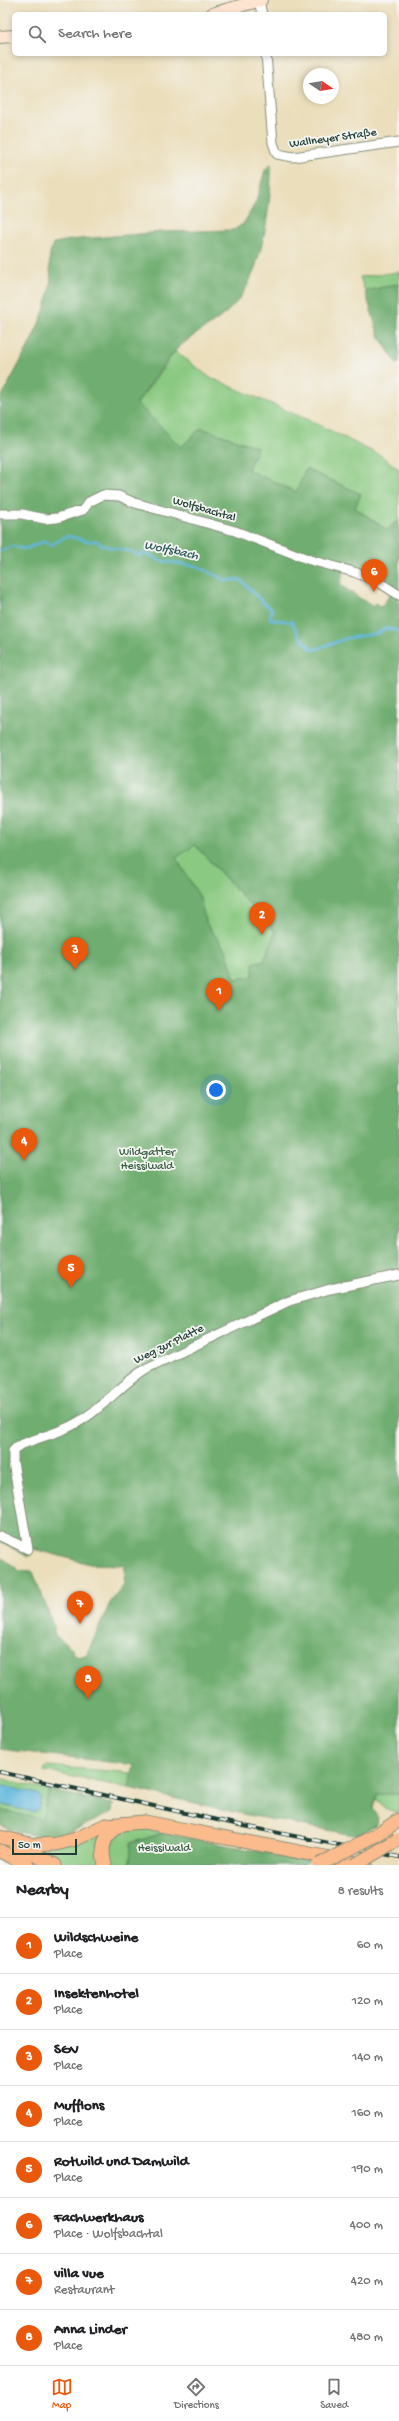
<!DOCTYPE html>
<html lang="en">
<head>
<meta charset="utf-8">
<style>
  :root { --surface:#fff; --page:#f2f2f2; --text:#202124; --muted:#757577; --line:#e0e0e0; --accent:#ea580c }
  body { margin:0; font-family:"Gochi Hand",sans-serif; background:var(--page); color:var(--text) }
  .compass { position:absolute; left:303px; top:68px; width:36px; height:36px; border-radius:50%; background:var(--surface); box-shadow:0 2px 6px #0003; rotate:102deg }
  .scale { position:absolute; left:12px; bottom:10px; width:65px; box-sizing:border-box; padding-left:4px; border:2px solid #1f3d34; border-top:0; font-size:11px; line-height:14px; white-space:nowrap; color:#1f3d34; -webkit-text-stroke:3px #f6f6f2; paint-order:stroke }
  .you { position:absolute; left:216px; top:1090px; width:14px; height:14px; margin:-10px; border:3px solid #fff; border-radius:50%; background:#1a73e8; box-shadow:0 0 0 6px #1a73e833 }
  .badge { display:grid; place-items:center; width:26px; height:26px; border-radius:50%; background:var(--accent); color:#fff; font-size:13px; font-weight:700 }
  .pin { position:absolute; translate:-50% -33px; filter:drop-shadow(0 1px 2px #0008) }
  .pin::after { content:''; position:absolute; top:21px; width:14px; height:12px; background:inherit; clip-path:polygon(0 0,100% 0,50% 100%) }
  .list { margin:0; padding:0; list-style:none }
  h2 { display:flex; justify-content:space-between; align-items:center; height:52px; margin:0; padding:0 16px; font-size:17px }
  h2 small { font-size:13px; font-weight:400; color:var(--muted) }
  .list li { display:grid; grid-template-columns:26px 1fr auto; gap:12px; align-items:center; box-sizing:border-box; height:56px; padding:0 16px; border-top:1px solid var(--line) }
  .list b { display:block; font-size:15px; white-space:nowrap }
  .list p { margin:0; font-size:13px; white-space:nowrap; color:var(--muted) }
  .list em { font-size:13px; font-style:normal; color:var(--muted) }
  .icon { flex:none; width:22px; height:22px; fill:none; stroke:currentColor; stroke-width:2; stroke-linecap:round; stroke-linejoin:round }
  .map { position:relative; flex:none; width:399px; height:1865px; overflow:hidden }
  .search { position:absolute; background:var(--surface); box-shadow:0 2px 6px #0003; left:12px; right:12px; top:12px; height:44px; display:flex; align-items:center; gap:10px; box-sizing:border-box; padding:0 14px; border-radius:6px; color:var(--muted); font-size:15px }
  .sheet { height:500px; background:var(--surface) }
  nav { display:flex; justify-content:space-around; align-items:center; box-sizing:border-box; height:56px; border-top:1px solid var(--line); background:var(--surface); font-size:11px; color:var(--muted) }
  nav a { display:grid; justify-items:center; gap:2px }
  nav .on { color:var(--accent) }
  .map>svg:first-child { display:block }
</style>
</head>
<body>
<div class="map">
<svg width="399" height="1865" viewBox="0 0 399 1865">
  <rect width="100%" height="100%" fill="#f6f6f2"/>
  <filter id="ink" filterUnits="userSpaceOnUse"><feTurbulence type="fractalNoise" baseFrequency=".025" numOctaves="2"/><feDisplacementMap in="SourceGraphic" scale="8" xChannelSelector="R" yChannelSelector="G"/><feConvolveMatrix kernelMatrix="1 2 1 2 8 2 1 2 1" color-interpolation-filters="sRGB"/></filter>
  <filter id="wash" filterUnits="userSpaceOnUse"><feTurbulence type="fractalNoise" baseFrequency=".012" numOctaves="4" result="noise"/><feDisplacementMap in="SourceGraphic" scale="16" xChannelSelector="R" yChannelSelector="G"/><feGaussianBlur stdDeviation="0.9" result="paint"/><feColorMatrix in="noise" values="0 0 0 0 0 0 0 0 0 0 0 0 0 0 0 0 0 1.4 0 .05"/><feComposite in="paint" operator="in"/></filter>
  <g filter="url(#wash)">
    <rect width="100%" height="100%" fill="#ebdebb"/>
    <g fill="#8ac981" stroke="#54835a">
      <path d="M399 272V284L365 291 360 277Z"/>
      <path d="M175 351 209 377 313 422 381 456 399 469V524L396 522 387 530 355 508 361 494 307 469 296 493 248 470 257 447 201 428 181 447 137 404Z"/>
      <path d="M195 845 276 933 264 960 253 976 235 979 226 950 207 925 199 896 176 858Z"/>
      <path d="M46 1766 133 1773 129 1788 44 1771Z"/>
      <path d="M0 1778 49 1790 42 1820 0 1810V1804L33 1812 41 1798 37 1794 0 1787Z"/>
      <path d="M377 1794H399V1813L389 1811 376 1799Z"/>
      <path d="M144 1828 163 1833 131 1843 130 1865H115C104 1854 114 1833 127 1829 132 1827 139 1828 144 1828Z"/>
      <path d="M106 1831 101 1865H67L35 1850Z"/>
    </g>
    <g fill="#6fad6f" stroke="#477552" fill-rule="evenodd">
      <path d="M271 164C272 201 263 262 243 293 226 321 195 330 174 352 160 368 149 387 137 403L181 447 201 428 257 447 248 470 296 492 306 469 361 494 355 508 387 530 396 522 399 524V1794H377L373 1809 377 1816 376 1825 358 1836 243 1814 129 1788 134 1765 0 1749V1556L20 1571 33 1572 54 1627V1635L72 1648 73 1654 79 1657 85 1655 88 1652 110 1603 124 1585 125 1565 90 1564 34 1549 28 1557 0 1541V400C18 364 43 327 50 288 53 273 45 256 54 243L70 240 162 232 234 230 244 223 256 202 265 170ZM345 567 366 571 395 588 381 607 375 603 373 607 340 585ZM195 845 276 932 264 960 253 963V976L235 979 226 950 207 925 199 896 176 858Z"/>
      <path d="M399 284V363L397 364 379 336 365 291Z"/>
      <path d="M49 1790 113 1804 112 1812C68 1834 48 1846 0 1825V1810L42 1819Z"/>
      <path d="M163 1833 310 1861 302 1865H130L131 1843Z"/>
    </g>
    <path fill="#62b8de" stroke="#407a89" d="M3 1786 38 1794 41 1798 38 1810 33 1812 0 1804V1787Z"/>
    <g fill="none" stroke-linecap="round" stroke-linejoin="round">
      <path stroke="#62b8de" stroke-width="2.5" d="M0 551 13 546 25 549 45 541 51 545 67 536 87 541H97C110 552 124 545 139 556L144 553 161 561 197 566 227 581 239 579C251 588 259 601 272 609L270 619 292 622 300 637 313 650 348 638 379 633 385 628 399 631"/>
    </g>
  </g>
  <g filter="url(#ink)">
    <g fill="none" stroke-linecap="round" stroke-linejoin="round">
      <g stroke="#858e78" stroke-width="11">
        <g id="minor">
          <path d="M259 1 262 14"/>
          <path d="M266 54 273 143 277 154 293 157 399 142"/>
          <path d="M0 514H22L45 519 57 518 83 510 89 502 103 495 119 496 135 503 235 531 310 560 354 572 377 581 399 595"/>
          <path d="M0 1536 28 1549 13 1462V1451L18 1446C40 1436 66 1432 86 1417 108 1402 124 1382 147 1368L289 1301 330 1289 399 1275"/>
        </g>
      </g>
      <g stroke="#858e78" stroke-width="14">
        <g id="secondary">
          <path d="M212 14 261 0"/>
          <path d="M0 37 14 36"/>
        </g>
      </g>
      <g stroke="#858e78" stroke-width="15">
        <g id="primary">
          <path d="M376 1835 399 1820"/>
          <path d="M0 1837 35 1845 56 1844 76 1839 106 1825 145 1822 366 1865"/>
          <path d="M15 1845 55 1865"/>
          <path d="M0 1851 27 1865"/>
          <path d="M105 1865C100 1845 104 1834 123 1824"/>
        </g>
      </g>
      <use href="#minor" stroke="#fff" stroke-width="9"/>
      <use href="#secondary" stroke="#fde4d1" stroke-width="12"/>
      <use href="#primary" stroke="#fbbb8c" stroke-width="13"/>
      <g stroke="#1f3d34" stroke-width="4">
        <path id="rail" d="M0 1772 244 1826 399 1857"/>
      </g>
      <use href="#rail" stroke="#f6f6f2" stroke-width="2.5" stroke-dasharray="8" stroke-linecap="butt"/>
      <g stroke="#858e78" stroke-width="15" stroke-linecap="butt">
        <g id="primary-bridge">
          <path d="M319 1865 376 1835"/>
          <path d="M355 1865 397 1840"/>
        </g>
      </g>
      <use href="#primary-bridge" stroke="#fbbb8c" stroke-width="13"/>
    </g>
  </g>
  <g text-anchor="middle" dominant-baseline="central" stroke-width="3.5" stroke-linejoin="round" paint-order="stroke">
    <g font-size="12" fill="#1f3d34" stroke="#f6f6f2">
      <text transform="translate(333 139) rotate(-8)">Wallneyer Straße</text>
      <text transform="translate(204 510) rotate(16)">Wolfsbachtal</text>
      <text transform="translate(169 1345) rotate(-26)">Weg zur Platte</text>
    </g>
    <g font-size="12" fill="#3a6047" stroke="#f6f6f2">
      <text x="147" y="1153">Wildgatter<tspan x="147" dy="14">Heissiwald</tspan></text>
      <text x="164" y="1849">Heissiwald</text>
    </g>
    <g font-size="13" font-style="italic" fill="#305c5e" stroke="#f6f6f2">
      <text transform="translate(171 551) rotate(12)">Wolfsbach</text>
    </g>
  </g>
</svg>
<svg class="compass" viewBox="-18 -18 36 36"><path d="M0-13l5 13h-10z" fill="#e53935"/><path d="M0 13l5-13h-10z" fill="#757577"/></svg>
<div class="scale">50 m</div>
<div class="you"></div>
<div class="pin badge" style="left:219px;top:1011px">1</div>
<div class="pin badge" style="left:262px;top:935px">2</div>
<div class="pin badge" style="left:75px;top:970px">3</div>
<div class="pin badge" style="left:24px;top:1161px">4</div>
<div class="pin badge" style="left:71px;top:1288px">5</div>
<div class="pin badge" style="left:374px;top:592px">6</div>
<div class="pin badge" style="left:80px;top:1624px">7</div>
<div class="pin badge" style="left:88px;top:1699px">8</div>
<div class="search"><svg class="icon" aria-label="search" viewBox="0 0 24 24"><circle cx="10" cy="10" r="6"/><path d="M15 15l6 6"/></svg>Search here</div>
</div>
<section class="sheet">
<h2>Nearby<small>8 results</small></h2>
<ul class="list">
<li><span class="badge">1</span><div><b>Wildschweine</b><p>Place</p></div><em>60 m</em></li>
<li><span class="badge">2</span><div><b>Insektenhotel</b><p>Place</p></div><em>120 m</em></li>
<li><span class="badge">3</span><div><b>SGV</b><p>Place</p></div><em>140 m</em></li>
<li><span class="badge">4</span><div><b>Mufflons</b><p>Place</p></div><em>160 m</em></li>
<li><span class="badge">5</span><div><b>Rotwild und Damwild</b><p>Place</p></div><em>190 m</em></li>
<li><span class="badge">6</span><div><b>Fachwerkhaus</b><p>Place · Wolfsbachtal</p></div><em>400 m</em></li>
<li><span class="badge">7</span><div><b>villa vue</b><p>Restaurant</p></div><em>420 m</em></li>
<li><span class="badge">8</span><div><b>Anna Linder</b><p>Place</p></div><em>480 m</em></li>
</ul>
</section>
<nav>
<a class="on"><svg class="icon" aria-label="map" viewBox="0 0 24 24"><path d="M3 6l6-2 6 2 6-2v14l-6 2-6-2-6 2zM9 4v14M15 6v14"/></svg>Map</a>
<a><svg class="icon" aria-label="directions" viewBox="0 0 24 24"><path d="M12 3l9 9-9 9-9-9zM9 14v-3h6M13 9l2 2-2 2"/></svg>Directions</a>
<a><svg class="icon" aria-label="saved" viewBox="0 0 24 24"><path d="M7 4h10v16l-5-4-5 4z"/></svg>Saved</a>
</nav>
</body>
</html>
